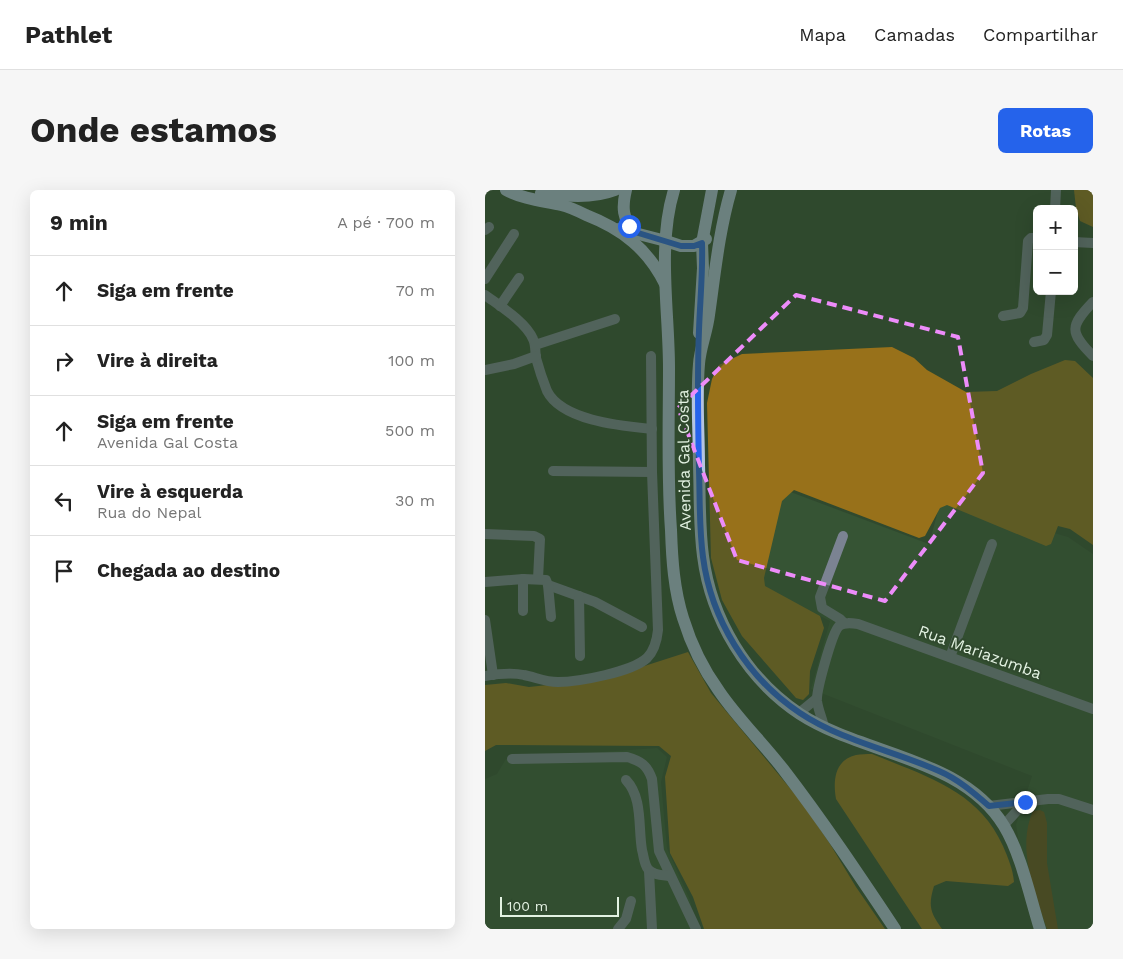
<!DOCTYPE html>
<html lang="pt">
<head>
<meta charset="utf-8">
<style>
  :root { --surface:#fff; --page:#f6f6f6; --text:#222; --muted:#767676; --line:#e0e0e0; --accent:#2563eb }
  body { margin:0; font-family:"Work Sans",sans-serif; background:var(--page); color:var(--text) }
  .controls { position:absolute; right:15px; top:15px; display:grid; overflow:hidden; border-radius:8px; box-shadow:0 5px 20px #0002 }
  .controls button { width:45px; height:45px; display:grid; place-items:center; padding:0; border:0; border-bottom:1px solid var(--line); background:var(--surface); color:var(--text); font:25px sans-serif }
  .scale { position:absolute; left:15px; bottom:12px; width:119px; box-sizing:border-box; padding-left:5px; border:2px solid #e3f2e2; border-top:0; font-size:14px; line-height:18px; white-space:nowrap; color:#e3f2e2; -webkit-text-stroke:4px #30492e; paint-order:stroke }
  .stop { position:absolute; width:15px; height:15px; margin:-11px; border:4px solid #2563eb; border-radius:50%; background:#fff }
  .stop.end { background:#2563eb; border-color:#fff; box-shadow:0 1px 5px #0008 }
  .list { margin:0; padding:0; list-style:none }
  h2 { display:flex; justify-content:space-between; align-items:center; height:65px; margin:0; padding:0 20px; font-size:21px }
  h2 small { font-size:16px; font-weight:400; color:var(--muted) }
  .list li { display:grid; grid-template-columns:32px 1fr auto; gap:15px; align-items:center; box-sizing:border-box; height:70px; padding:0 20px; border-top:1px solid var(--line) }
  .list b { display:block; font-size:19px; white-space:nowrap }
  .list p { margin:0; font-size:16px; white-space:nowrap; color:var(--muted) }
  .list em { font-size:16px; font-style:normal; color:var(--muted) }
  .icon { flex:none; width:28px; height:28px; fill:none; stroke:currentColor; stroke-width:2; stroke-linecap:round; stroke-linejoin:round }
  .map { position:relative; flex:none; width:608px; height:739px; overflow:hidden; border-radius:8px }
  header { display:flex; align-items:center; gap:30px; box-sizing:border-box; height:70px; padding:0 25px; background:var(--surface); border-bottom:1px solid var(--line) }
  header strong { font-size:24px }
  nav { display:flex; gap:28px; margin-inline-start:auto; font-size:18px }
  .intro { display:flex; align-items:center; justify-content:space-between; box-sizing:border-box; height:120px; padding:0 30px }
  h1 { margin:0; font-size:35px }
  .button { padding:12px 22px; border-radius:8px; background:var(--accent); color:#fff; font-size:18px; font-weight:700 }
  main { display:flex; gap:30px; padding:0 30px }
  aside { flex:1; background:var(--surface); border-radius:8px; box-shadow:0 5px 20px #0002 }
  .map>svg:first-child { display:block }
</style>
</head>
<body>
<header>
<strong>Pathlet</strong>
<nav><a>Mapa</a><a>Camadas</a><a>Compartilhar</a></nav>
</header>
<div class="intro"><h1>Onde estamos</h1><a class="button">Rotas</a></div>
<main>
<aside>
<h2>9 min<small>A pé · 700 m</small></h2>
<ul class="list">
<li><svg class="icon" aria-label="ahead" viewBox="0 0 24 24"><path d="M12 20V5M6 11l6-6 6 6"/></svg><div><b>Siga em frente</b></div><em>70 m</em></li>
<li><svg class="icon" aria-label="right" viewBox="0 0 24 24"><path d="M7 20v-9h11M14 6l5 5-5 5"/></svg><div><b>Vire à direita</b></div><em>100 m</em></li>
<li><svg class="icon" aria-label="ahead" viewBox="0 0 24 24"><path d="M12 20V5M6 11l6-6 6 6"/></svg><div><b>Siga em frente</b><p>Avenida Gal Costa</p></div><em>500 m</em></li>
<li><svg class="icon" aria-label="left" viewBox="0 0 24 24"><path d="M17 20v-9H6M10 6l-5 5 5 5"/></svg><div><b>Vire à esquerda</b><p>Rua do Nepal</p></div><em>30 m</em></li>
<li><svg class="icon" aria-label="arrive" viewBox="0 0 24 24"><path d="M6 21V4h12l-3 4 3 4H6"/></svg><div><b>Chegada ao destino</b></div></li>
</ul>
</aside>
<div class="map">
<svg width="608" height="739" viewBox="0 0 608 739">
  <rect width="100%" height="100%" fill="#30492e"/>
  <g fill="#365434">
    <path d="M295 298 444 354 456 310 583 347 608 364V739H548L531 635 547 586 326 499 345 431 276 396Z"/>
    <path d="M172 558 182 567 176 592 182 658 205 710 211 739H0V589L12 584 21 569Z"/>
  </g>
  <path fill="#674d17" d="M555 620 559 622 562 633V673L573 739H562C550 703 531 658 548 621Z"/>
  <g fill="#98711a">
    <path d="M589 0H608V37L595 31 591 18Z"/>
    <path d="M407 157 429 168 442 180 481 202 512 201 546 184 580 170 590 171 608 188V355L585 339 573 336 566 354 561 356 462 315 455 318 440 346 434 348 309 300 297 311 279 388 280 396 335 426 339 438 325 481 324 504 318 510 311 508 257 446 237 410 226 368 222 213 227 189 234 175 257 164Z"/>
    <path d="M203 462 226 503 318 614 345 654 371 697 400 739H219L208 707 185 663 180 587 186 566 174 556 11 555 0 561V495L21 493 44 497 119 489Z"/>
    <path d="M387 564C440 586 493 600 518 656 523 668 528 679 529 692L523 696 461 691 449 696C443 716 445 722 457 739H437L351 609C348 592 349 570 371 565 376 564 382 564 387 564Z"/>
  </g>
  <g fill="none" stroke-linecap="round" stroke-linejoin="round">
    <g stroke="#7b8392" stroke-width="10">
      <path d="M570 19 571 0"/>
      <path d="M0 40 4 37"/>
      <path d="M589 52 608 53"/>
      <path d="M0 89 29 44"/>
      <path d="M0 105C15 116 41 132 48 149 51 155 50 162 51 168 54 179 58 191 62 201 77 231 138 236 167 239"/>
      <path d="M608 112C585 136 584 142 608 166"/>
      <path d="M15 116 34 88"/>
      <path d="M518 126 535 123 538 118 543 51 546 48H552"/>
      <path d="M549 152 559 150 562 145 566 101"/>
      <path d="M50 155 130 129"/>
      <path d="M0 180 29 174 51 166"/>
      <path d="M68 281 167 282"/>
      <path d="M0 344 49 346 55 349 53 389"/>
      <path d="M358 346 335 407 337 418 355 429 359 433"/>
      <path d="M38 389V421"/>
      <path d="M0 392 38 389 61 390 63 395 110 412 157 437"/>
      <path d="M63 395 66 427"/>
      <path d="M94 406 95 466"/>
      <path d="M0 430 8 485"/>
      <path d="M465 467 507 354"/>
      <path d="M0 486C12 484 26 482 39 485 50 487 60 492 73 492 93 492 147 482 162 468 169 461 172 450 173 440L167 282 166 166"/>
      <path d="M314 523 331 509"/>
      <path d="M339 537C337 528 333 519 332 511 331 501 347 443 354 436 359 432 366 433 373 434L608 519"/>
      <path d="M27 569 142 567C156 571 162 575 167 589L174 661 211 739"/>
      <path d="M141 590C158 608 153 637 157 660 159 667 159 674 163 679 168 685 177 685 184 686"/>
      <path d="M504 616 563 609H574L608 620"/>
      <path d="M519 635 540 612"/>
      <path d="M164 681 167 739"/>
      <path d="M133 739 141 729 146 711"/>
    </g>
    <g stroke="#b4c4e1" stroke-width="12">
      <path d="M21 0C38 9 58 11 76 15 85 17 93 21 101 25 137 39 163 59 180 94"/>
      <path d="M141 0C137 17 137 29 150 42"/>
      <path d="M189 0C172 55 184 121 184 178 184 232 182 286 186 340 187 370 189 400 198 428 206 454 218 479 234 501 253 529 278 553 298 579 338 631 374 685 410 739"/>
      <path d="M246 0C234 41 230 83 224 125 222 142 215 158 214 174 211 207 214 242 214 275 215 305 214 336 218 366 226 429 262 489 315 524 378 565 477 567 519 636 536 664 545 707 555 739"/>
      <path d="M56 3C80 6 107 9 130 0"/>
      <path d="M134 39 181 51 196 56H209L221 49"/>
      <path d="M214 143 218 78 217 53 227 0"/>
    </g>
  </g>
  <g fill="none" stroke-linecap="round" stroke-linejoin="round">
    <path stroke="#2563eb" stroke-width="6" d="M144 36 150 42 196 56H209L217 53C218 82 215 111 214 140 212 186 213 233 214 280 215 309 214 338 218 367 226 429 262 488 315 523 357 551 409 561 454 581 473 589 489 603 504 616L540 612"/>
  </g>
  <path d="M0 0H608V739H0ZM311 105 473 147 498 283 400 411 252 370 193 218Z" fill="#30492e" fill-opacity=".55" fill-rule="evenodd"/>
  <path fill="none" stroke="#ed8cfa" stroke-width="4" stroke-dasharray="10 6" stroke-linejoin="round" d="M311 105 473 147 498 283 400 411 252 370 193 218Z"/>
  <g text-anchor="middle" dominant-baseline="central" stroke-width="4" stroke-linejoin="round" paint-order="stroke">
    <g font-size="16" fill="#e3f2e2" stroke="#30492e">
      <text transform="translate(199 270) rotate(-91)">Avenida Gal Costa</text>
      <text transform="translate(495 462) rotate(20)">Rua Mariazumba</text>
    </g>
  </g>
</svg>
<div class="controls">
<button>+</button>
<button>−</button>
</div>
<div class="scale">100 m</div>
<div class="stop" style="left:144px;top:36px"></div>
<div class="stop end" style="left:540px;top:612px"></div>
</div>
</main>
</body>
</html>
